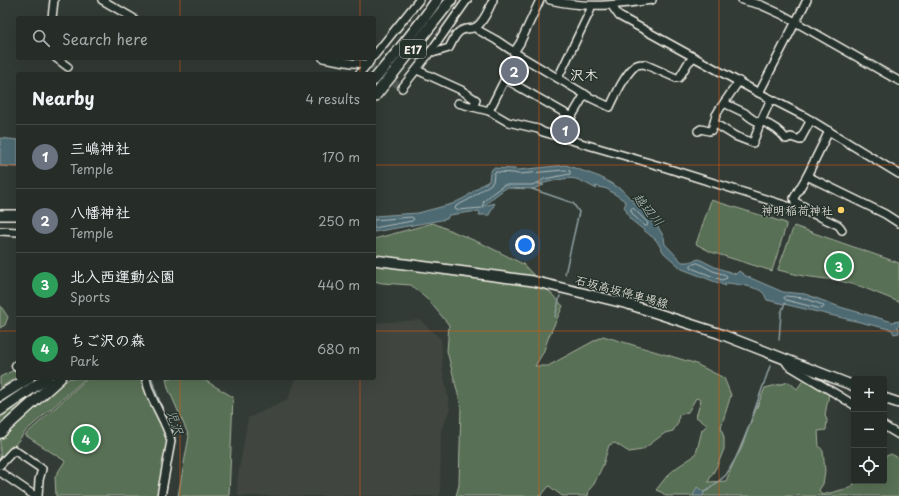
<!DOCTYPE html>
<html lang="en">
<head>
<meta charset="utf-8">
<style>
  :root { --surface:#262c28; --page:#2e3430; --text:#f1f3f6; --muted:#a4a7a8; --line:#424845; --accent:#ffd166 }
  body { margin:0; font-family:"Playpen Sans","Klee One",sans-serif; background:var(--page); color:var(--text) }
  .controls { position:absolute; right:12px; bottom:12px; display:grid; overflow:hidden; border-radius:4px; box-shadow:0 4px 16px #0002 }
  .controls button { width:36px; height:36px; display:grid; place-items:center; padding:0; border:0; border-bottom:1px solid var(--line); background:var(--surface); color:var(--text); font:20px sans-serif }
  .you { position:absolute; left:525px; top:245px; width:14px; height:14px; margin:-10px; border:3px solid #fff; border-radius:50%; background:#1a73e8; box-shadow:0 0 0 6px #1a73e833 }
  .badge { display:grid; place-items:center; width:26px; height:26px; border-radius:50%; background:var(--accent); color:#fff; font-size:13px; font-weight:700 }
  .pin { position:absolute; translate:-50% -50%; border:2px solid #fff; box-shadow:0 1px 4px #0006 }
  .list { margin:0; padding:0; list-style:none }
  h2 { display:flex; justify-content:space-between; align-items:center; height:52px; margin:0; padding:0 16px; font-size:17px }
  h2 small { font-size:13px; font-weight:400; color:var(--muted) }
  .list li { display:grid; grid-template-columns:26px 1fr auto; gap:12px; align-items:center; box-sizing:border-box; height:64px; padding:0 16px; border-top:1px solid var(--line) }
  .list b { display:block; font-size:15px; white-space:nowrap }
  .list p { margin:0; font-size:13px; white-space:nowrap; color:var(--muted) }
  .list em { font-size:13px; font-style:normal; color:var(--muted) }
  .icon { flex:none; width:22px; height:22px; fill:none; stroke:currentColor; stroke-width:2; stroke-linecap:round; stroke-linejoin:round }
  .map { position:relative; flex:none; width:899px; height:496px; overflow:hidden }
  .search { position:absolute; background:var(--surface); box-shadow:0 4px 16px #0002; left:16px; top:16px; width:360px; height:44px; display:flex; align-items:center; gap:10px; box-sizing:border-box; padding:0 14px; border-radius:4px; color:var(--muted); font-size:15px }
  .panel { position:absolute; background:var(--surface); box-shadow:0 4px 16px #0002; left:16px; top:72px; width:360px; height:308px; border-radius:4px }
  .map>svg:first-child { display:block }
</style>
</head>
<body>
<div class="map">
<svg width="899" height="496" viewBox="0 0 899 496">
  <rect width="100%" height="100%" fill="#323b36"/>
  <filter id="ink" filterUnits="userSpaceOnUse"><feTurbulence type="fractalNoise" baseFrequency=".025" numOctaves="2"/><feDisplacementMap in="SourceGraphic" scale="8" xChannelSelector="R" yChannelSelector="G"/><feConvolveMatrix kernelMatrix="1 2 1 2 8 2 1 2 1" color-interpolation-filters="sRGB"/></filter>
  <g filter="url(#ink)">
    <path fill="#414441" d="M420 320 441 339 443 371 450 409 441 431 440 496H238L237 481 248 418 288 399 295 378H374V323Z"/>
    <g fill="#597054" stroke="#a6b09e">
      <path d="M711 200 786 223V226L772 271 711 252 696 244Z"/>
      <path d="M433 223 485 245 523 264 563 306 549 336 543 353 535 366H548L603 336 694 363 724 378 731 395 721 427 724 438V449L718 464 708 482 726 481 765 388 789 382 797 389 804 379 829 394 825 415 827 420 826 430 818 431 819 446 823 451 825 471 823 484 819 490 822 495 849 488 858 481H884V457L891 454 899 458V496H665L663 493 656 490 667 476 676 468 694 456 697 450 702 430 707 425 696 417 701 400 696 398 688 412 679 415 678 423 673 431 665 433 642 450 629 452 615 443 609 445 603 465 594 484 589 490 588 496H562L549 486 541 496H456L459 485 461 406 447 351 449 325 430 302 411 285 382 283 374 281V239Z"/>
      <path d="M794 226 899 263V302L862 287 848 283 835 280 803 276 778 270V269Z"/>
      <path d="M0 305 8 317 5 325 0 328Z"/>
      <path d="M18 368V376L0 388V377Z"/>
      <path d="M70 378H86L26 431 14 446 0 461V438L33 406Z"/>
      <path d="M88 378H141L145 385 152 406 164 432V435L167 433 168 440 158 496H56L55 477 65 461 25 435Z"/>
      <path d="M166 378H201L233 397 229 496H178L189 436 168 388Z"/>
      <path d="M41 390 0 427V418Z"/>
    </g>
    <g fill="#4d6a73" stroke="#90a0a2">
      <path d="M0 138 18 140V167L0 166Z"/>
      <path d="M566 165 600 177 621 189 658 227 664 237 665 244 682 262H688L699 259 715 267 736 274 739 271 746 276 783 292 805 294 840 307 893 322 899 321V326L897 327 899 328V333L894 334 892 330 889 329 767 300C765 297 765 294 762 292 758 287 731 283 725 283L726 286 682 269 664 253 656 240 630 219 624 206 626 204 625 201 607 189 595 186 597 189C590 186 583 181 576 179 567 176 548 183 538 184L544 185 533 189 506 188 495 196 484 206 495 203 489 215H479L480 213 479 211 449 215 447 219 374 232V216L418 213 452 204 466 197 480 186 489 181 490 173 493 168 515 169 518 170Z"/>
      <path d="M697 487 704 492 703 496H693Z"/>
    </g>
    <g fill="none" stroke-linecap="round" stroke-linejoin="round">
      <g stroke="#b1bbb9" stroke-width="1">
        <path d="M565 170 570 171V174L544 179 540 182 532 185H504L493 193 484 201 482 208 457 210 455 209 456 206 468 200 482 190 491 184 493 182 494 174 495 172 514 173 518 174Z"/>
        <path d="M633 208 648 223 647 226H645L634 216 631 211V209Z"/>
        <path d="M374 220 412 217 414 219 412 221 374 228"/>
        <path d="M698 263 713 271 726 275 727 278 722 280 691 268V265Z"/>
        <path d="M786 296 804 298 823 305 824 307 821 309 786 300 784 298Z"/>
      </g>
      <g stroke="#90a0a2" stroke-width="1.5">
        <path d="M532 189 573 203 579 212 565 274"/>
        <path d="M555 317 560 296"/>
        <path d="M779 340 781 313 785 303"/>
        <path d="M152 378V379C157 400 168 417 175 437L165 496"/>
        <path d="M704 492 708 490 726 475 741 449 770 366"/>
      </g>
      <path stroke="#4f5651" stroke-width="7" stroke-dasharray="7 3.5" stroke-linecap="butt" d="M368 64 402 88"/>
      <g stroke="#f4f1e8" stroke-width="10">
        <g id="minor">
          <path d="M102 0 133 18"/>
          <path d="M550 0C587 9 615 5 652 0"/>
          <path d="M742 0 761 5 783 15 899 81"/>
          <path d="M612 6 619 16 759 93 804 116 899 174"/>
          <path d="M52 18 54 0"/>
          <path d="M476 27 478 30 496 40 517 54 591 98 610 107C616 94 624 76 634 67 637 64 640 64 644 64L676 78H679L688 63 694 57"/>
          <path d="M431 51 467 0"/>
          <path d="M514 52 520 43 540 0"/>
          <path d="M517 54 505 79 570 116H572L585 94"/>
          <path d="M374 56 419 0"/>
          <path d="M56 58 68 67"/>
          <path d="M323 58 352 63 368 64"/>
          <path d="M417 70 461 90 476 100 473 107 489 111 505 79"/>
          <path d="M359 74 370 61"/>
          <path d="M558 78 590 11 591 6"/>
          <path d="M402 88 431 51 436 52 449 48C452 43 454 36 459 32 464 27 471 30 476 27 483 23 490 7 493 0"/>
          <path d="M759 93 807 0"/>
          <path d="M458 103 473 107"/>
          <path d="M724 103 745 113C749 117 755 121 761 123"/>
          <path d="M489 111 508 122 538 129 543 132 660 166 816 215"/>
          <path d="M761 121C771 125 780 130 786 139L791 137 800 140 811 120"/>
          <path d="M714 123 735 136 753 143 761 121 771 99"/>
          <path d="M698 131 701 129 709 131 712 130 716 115 719 110 739 81"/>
          <path d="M807 176 885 214 899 223"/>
          <path d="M805 207 795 202 794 198 807 176 829 131"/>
          <path d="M814 213 816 215 838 225 840 227 842 230"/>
          <path d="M0 231 18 232"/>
          <path d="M784 359 788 365 838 395 854 405"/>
          <path d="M146 378C149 400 166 419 171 441L161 496"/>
          <path d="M884 426 899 435"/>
          <path d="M0 465 14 450 42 469 39 480 38 496"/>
          <path d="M0 472 35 496"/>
        </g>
      </g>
      <g stroke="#f4f1e8" stroke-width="12">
        <g id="major">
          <path d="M0 215H18"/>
          <path d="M374 260 533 281 628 304 718 333 854 386"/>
          <path d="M884 398 899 403"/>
        </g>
      </g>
      <g stroke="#f4f1e8" stroke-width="13">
        <g id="highway">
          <path d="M374 80C396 54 418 28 437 0"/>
          <path d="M374 97 403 61 451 0"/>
          <path d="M17 366H18"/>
          <path d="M0 396 29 378"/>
          <path d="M0 410 47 378"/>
          <path d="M0 433 8 425 60 378"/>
        </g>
      </g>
      <use href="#minor" stroke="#26332d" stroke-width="7"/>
      <use href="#major" stroke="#26332d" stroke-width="9"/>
      <use href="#highway" stroke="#26332d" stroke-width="10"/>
    </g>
  </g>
  <path fill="none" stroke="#e8590c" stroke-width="1" stroke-opacity="0.55" d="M180 0V18M360 0V18M539 0V496M719 0V496M180 58V74M360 58V74M0 165H18M374 165H899M0 331H18M374 331H899M180 378V496M360 378V496"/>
  <circle fill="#ffd166" stroke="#26332d" stroke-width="1.5" cx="841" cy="210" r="4"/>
  <g text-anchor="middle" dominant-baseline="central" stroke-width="3" stroke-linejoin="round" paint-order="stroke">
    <rect fill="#26332d" stroke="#b6b8b0" stroke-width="1" x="400" y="40" width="26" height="18" rx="3"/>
    <g font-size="11" font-weight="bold" fill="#f4f1e8">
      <text x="413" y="49">E17</text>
    </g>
    <g font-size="12" fill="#f4f1e8" stroke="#26332d" text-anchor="end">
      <text x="833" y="210">神明稲荷神社</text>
    </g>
    <g font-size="12" fill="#f4f1e8" stroke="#26332d">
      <text transform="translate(622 291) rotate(15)">石坂高坂停車場線</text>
    </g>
    <g font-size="13" font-style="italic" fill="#b1bbb9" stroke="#26332d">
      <text transform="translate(649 209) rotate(50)">越辺川</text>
      <text transform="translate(176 422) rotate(71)">児沢</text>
    </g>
    <g font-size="14" font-weight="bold" fill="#f4f1e8" stroke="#26332d">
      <text x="584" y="74">沢木</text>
    </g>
  </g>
</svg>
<div class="controls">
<button>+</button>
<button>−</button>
<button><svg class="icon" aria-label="locate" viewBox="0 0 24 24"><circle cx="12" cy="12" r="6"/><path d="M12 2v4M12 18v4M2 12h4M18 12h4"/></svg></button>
</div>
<div class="you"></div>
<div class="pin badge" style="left:565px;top:130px;background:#6b7280">1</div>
<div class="pin badge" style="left:514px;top:71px;background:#6b7280">2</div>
<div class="pin badge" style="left:839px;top:266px;background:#2e9e5b">3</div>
<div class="pin badge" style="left:86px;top:439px;background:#2e9e5b">4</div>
<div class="search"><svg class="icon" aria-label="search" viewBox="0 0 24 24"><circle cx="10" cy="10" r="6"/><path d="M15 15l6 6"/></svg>Search here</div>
<section class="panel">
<h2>Nearby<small>4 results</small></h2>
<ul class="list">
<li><span class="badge" style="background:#6b7280">1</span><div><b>三嶋神社</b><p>Temple</p></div><em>170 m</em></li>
<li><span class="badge" style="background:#6b7280">2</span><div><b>八幡神社</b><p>Temple</p></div><em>250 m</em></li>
<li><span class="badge" style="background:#2e9e5b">3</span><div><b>北入西運動公園</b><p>Sports</p></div><em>440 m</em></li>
<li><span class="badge" style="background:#2e9e5b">4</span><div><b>ちご沢の森</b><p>Park</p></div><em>680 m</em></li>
</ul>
</section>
</div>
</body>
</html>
